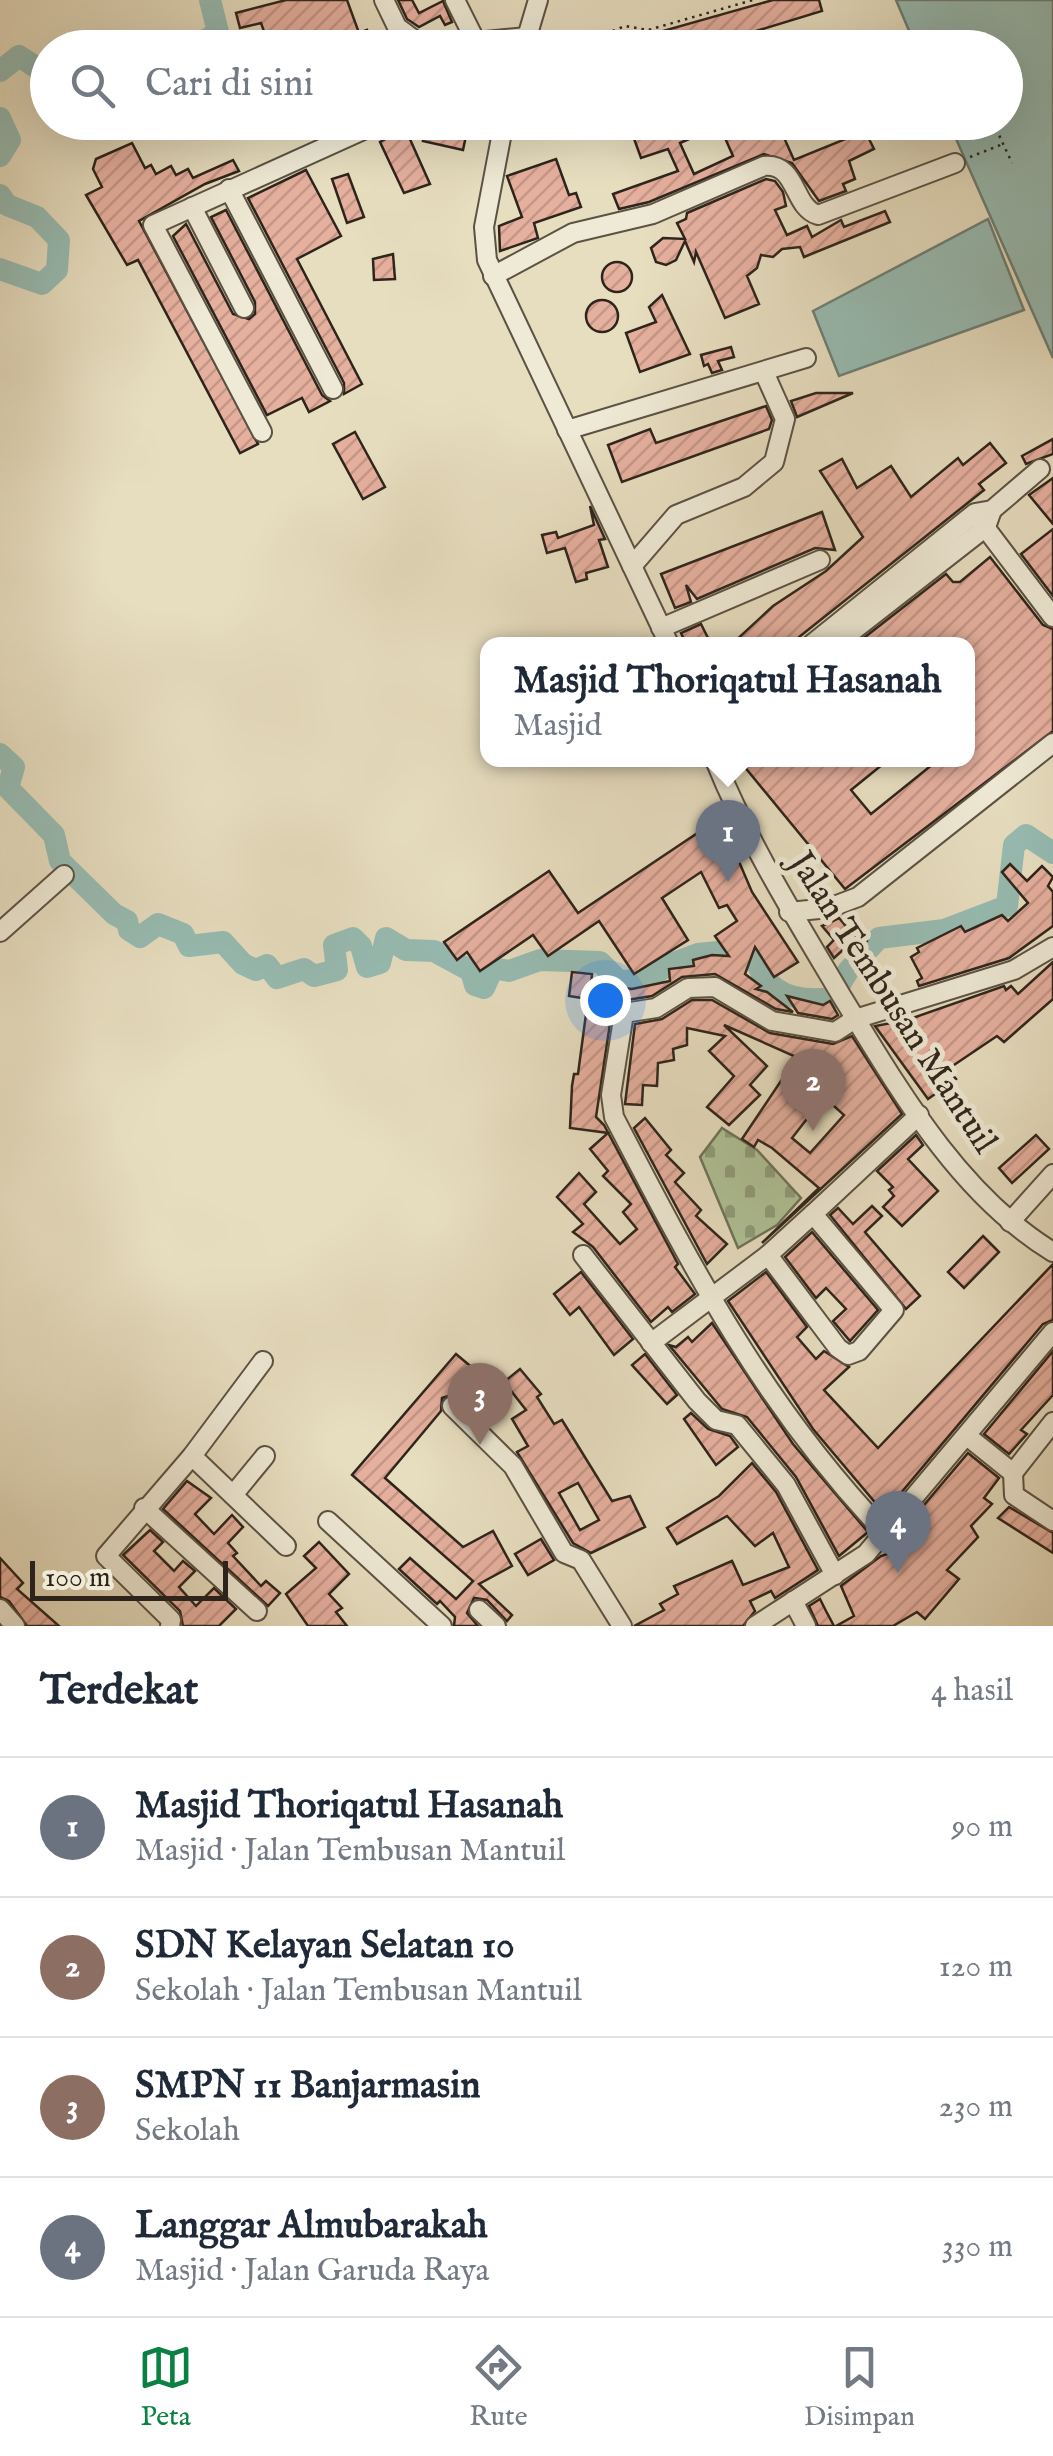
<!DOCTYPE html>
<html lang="id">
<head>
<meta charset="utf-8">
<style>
  :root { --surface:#fff; --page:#f6f6f7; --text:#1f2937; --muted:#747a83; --line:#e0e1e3; --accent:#0b8043 }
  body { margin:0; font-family:"IM FELL English",serif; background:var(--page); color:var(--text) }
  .scale { position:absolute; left:30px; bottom:25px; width:198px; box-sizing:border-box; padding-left:10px; border:5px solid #2e241b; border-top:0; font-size:28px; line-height:35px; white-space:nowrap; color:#2e241b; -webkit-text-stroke:8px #efead6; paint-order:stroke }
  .you { position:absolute; left:605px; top:1000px; width:35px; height:35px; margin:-25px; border:8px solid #fff; border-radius:50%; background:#1a73e8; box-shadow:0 0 0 15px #1a73e833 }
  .badge { display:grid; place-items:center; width:65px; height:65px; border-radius:50%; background:var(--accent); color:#fff; font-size:32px; font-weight:700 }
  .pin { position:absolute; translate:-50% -82px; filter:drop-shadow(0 2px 5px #0008) }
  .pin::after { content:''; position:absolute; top:52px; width:35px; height:30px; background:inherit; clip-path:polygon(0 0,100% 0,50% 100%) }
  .popup { position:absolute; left:480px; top:637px; width:495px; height:130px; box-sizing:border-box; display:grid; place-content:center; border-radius:20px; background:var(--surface); filter:drop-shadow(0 2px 8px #0005); font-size:32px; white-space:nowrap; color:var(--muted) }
  .popup b { font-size:38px; color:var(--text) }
  .popup::after { content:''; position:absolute; left:50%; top:100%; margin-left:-20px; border:20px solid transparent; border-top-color:var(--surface) }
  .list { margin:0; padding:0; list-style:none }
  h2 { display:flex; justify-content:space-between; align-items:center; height:130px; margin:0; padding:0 40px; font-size:42px }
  h2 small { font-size:32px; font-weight:400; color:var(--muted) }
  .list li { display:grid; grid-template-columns:65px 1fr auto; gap:30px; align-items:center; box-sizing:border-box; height:140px; padding:0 40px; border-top:2px solid var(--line) }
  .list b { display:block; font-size:38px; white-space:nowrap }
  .list p { margin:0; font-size:32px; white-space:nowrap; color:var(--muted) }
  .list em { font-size:32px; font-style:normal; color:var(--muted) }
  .icon { flex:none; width:55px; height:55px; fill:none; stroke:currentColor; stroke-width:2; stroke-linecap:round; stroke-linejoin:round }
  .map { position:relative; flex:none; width:1053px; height:1626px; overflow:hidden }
  .search { position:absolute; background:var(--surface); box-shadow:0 10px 40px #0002; left:30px; right:30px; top:30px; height:110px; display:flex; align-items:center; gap:25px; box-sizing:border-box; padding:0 35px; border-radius:55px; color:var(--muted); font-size:38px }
  .sheet { height:690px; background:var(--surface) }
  nav { display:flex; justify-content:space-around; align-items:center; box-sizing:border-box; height:140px; border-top:2px solid var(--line); background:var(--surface); font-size:28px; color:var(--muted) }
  nav a { display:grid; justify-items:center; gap:5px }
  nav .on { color:var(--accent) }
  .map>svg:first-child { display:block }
</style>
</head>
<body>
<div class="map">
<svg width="1053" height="1626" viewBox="0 0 1053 1626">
  <defs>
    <pattern id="cemetery-stones" width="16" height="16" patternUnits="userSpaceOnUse" patternTransform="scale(2.5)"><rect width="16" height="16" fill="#afc297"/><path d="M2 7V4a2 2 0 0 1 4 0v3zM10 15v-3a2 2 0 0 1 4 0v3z" fill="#8f9d7a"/></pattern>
    <pattern id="building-hatch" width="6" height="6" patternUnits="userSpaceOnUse" patternTransform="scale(2.5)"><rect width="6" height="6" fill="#e6b09f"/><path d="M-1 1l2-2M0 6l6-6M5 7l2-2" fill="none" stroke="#c69788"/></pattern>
  </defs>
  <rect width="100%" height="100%" fill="#e7dec0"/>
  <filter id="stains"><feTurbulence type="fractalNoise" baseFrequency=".002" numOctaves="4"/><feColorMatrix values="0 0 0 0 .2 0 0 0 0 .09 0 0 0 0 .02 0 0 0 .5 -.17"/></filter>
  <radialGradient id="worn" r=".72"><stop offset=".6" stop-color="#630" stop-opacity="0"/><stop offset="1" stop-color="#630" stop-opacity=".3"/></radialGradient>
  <path fill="url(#cemetery-stones)" stroke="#6e7359" stroke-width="2.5" d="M722 1128 757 1150 801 1198 777 1225 738 1248 700 1157Z"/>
  <g fill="#97bcb3" stroke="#6d7f76" stroke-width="2.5">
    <path d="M896 0H1053V358L949 123 1006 122V48L916 47Z"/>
    <path d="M988 219 1024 310 839 376 813 311Z"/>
  </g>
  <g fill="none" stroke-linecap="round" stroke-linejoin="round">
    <g stroke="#97bcb3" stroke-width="22">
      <path d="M194 48 218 32 210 0"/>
      <path d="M0 71 19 56 48 75"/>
      <path d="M0 118 10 140 0 156"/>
      <path d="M0 195 7 205 37 217 59 240 57 270 42 284 0 269"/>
      <path d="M0 754 14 767 8 788 54 835 60 861 114 914 127 921 129 930 140 937 158 924 183 934 189 946 223 942 243 964 256 970 267 965 277 978 304 969 314 976 337 970 334 945 353 938 361 946 367 967 380 963 386 938 406 950 434 951 471 971 475 985 484 988 493 968 509 971 540 960 600 962 619 981 646 980 668 965 698 954 738 950 755 957C765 994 796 1003 832 998L848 971 879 938 944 930 1007 906 1014 845 1026 835 1053 853"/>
    </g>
  </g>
  <g fill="url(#building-hatch)" stroke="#2e241b" stroke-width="2.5" fill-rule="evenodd">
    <path d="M286 0H347L359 33 367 30 373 48H286L281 32 266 37 261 23 240 28 236 13Z"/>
    <path d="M398 0H412L419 13 443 1 452 22 445 25 440 16 419 27 407 19Z"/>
    <path d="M773 0H819L822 11 700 48H641L638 38Z"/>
    <path d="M427 122 468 126 463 150 423 141Z"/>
    <path d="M628 122H652L656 135 683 122H703L707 131 680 143 694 174 733 156 725 138 751 127 750 122H777L794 160 865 131 874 149 849 161 855 179 843 184 846 191 819 201 792 163 764 154 649 202 619 209 613 194 678 171 668 149 641 158Z"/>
    <path d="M405 128 430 184 404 193 380 142Z"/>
    <path d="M132 143 145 168 151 165 156 174 171 166 176 175 188 169 193 178 233 160 239 171 205 184 139 221 258 444 240 453 138 260 127 265 86 195 102 187 93 169 96 159Z"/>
    <path d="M556 159 569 195 576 193 581 207 534 223 538 238 500 251 499 226 522 217 507 176Z"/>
    <path d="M306 170 341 236 297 259 362 384 344 394V383L248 198Z"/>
    <path d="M348 174 364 217 347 223 332 179Z"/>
    <path d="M766 179 775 181 783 192 786 206 775 210 787 235 807 226 812 237 841 220 844 227 885 211 890 222 804 257 800 247 782 249 773 257 761 255 757 268 747 276 759 304 725 318 696 252 694 262 685 241 676 260 666 265 656 262 651 248 663 238 685 239 677 223 686 219 687 213Z"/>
    <path d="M226 210 322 395 330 401 309 412 302 398 267 415 173 236 186 224 233 314 249 319 255 314V302L211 217Z"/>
    <path d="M393 254 395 279 374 280 373 259Z"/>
    <circle cx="617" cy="277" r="15"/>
    <path d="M662 295 690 354 640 372 626 333 656 322 649 307Z"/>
    <circle cx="602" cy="316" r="16"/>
    <path d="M731 347 734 357 718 361 722 370 712 373 708 364 704 366 701 355Z"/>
    <path d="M816 393H853L797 417 791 401Z"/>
    <path d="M766 406 772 420 769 429 622 482 608 445 650 429 656 443Z"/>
    <path d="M355 432 385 487 363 499 333 444Z"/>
    <path d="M1053 439V454L1026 464 1022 456Z"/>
    <path d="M990 443 1006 463 979 484 984 490 799 637 796 644H732L773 606 826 571 863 537 820 471 842 459 857 488 891 466 911 497 958 458 963 465Z"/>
    <path d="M1053 478V524L1029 495Z"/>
    <path d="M590 506 605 539 599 540 608 567 586 573 587 579 576 582 565 548 547 553 542 535 556 532 558 538 594 525Z"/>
    <path d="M822 512 835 550 815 548 697 599 686 585 691 602 675 608 661 574Z"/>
    <path d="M1053 529V596L1021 554Z"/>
    <path d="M990 557 1043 625 1053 629V731L845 889 739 760H888L851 790 871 814 938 760H968V644H856L946 574 953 582H960Z"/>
    <path d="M701 624 711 644H686L681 633Z"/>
    <path d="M708 826 731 859 737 857 752 892 798 962 774 977 755 947 745 974 761 986 756 989 767 992 793 1012 776 1009 715 974 682 977 652 996 621 1001 612 1010 596 1117 604 1125 678 1264 675 1267 695 1294 672 1312 668 1307 651 1322 593 1247 573 1232 583 1224 557 1197 579 1173 596 1192 584 1204 620 1244 637 1229 623 1212 631 1204 603 1176 608 1171 590 1149 608 1133 570 1128 572 1086 574 1074H578L588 999 569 996 572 972 592 974 591 984 632 989 670 981 669 969 694 966 693 960 712 955 729 956 715 936 737 921 727 905 719 908 701 872 662 898 688 940 634 974 599 921 548 956 533 935 480 971 467 952 457 960 444 942 549 871 578 913Z"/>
    <path d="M1010 864 1027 881 1042 866 1053 877 1048 886 1053 892V926L1009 958 919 986 917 981 922 978 911 957 919 952 917 948 961 926 965 932 1002 915 1008 921 1028 903 1002 872Z"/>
    <path d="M839 918 855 937 859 932 867 941 852 954 846 947 834 958 827 947 834 940 822 926Z"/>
    <path d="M1053 962V999L1004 1042 997 1036 948 1069 956 1079 928 1099 875 1026 907 1020 1004 986 1006 990 1011 986 1018 994Z"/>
    <path d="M787 996 823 1005 830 1001 838 1015 832 1019 798 1013Z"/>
    <path d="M692 1000H712L770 1033 833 1044 852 1036 902 1114 762 1243 819 1188 772 1148 758 1140 754 1147 742 1139 787 1072 784 1071 794 1056 724 1025 767 1066 750 1085 760 1095 729 1125 707 1107 734 1076 709 1051 725 1036 687 1028V1045L673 1049 674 1060 658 1063 657 1086 643 1085 642 1105 625 1104 635 1024 662 1019ZM812 1060 830 1079 816 1092 800 1080ZM824 1097 844 1115 810 1153 792 1138Z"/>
    <path d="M645 1118 671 1150 666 1155 684 1173 675 1182 701 1210 696 1216 727 1244 707 1264 634 1128Z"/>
    <path d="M916 1135 923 1145 908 1159 938 1191 902 1226 883 1207 894 1196 889 1190 893 1187 877 1171Z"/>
    <path d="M1036 1135 1049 1149 1012 1183 999 1168Z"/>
    <path d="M872 1206 882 1216 865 1232 920 1296 906 1309 830 1215 838 1208 853 1224Z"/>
    <path d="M812 1232 878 1310 850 1341 833 1321 846 1309 826 1288 816 1298 785 1257Z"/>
    <path d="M983 1236 999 1252 964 1288 948 1272Z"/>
    <path d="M1053 1264V1320L1043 1324 884 1513 813 1429 728 1301 766 1272 807 1327 797 1337 816 1359 824 1351 849 1367 824 1390 878 1448Z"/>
    <path d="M581 1272 633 1339 614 1355 579 1307 570 1315 554 1294Z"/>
    <path d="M712 1323 793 1444 868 1532 839 1556 796 1477 747 1417 722 1409 669 1345 676 1347 688 1337 692 1342Z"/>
    <path d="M1053 1351V1395L1021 1430 1027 1434 1009 1454 984 1434Z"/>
    <path d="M456 1354 475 1370 455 1394 442 1398 441 1411 385 1478 463 1547 493 1531 512 1566 479 1584 512 1615 507 1621 487 1600 474 1598 467 1613 478 1626H454L455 1617 440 1601 437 1604 399 1569 410 1558 456 1599 473 1581 352 1475Z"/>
    <path d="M645 1354 677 1395 667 1404 632 1365Z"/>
    <path d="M520 1369 541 1394 537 1397 554 1424 562 1420 612 1501 630 1496 645 1527 591 1553 573 1543 517 1452 528 1446 512 1419 526 1410 504 1382ZM578 1483 599 1520 580 1530 559 1493Z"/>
    <path d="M691 1413 708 1429 730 1436 738 1447 716 1465 684 1419Z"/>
    <path d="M968 1453 999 1478 984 1498 992 1504 971 1526 978 1537 947 1570 959 1579 925 1619 917 1612 893 1626H836L854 1616 841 1586 881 1556 904 1548 897 1537Z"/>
    <path d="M752 1463 776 1492 818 1570 775 1598 771 1591 750 1601 755 1611 743 1626H634L664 1610 660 1604 678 1594 674 1586 732 1561 743 1585 789 1567 773 1533 755 1546 727 1516 677 1544 667 1528 719 1496Z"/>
    <path d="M187 1481 211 1498 195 1514 214 1534 232 1515 243 1527 228 1543 237 1553 233 1556 261 1586 266 1581 280 1593 268 1606 163 1509Z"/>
    <path d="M1009 1507 1053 1533V1553L998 1518Z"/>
    <path d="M150 1530 163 1542 154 1551 174 1571 183 1561 195 1571 179 1587 196 1606 214 1588 236 1609 219 1626H183L180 1611 123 1555Z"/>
    <path d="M541 1539 554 1560 528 1575 515 1554Z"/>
    <path d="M319 1542 349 1574 329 1594 342 1608 336 1612 347 1626H308L286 1594 316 1568 304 1556Z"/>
    <path d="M0 1558 23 1583 17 1589 59 1626H27L9 1601 0 1597Z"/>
    <path d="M820 1599 826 1611 834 1626H818L809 1606Z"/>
  </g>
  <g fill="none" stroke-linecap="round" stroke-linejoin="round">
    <g stroke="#5c5244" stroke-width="22">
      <g id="minor">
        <path d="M384 0 397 27 424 47 527 37"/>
        <path d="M455 0 476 42"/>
        <path d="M524 47 538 0"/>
        <path d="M504 122 484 227 487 260 669 644"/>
        <path d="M229 189 333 389"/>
        <path d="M192 207 244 308"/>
        <path d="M493 276 573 233 653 214 764 166C798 163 792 207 818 215L955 163"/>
        <path d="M567 430 806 358"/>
        <path d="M262 432 153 225 381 122"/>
        <path d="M978 518 1053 617"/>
        <path d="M632 566 676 515 744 487 774 462 785 419 764 372"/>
        <path d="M661 628 820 560"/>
        <path d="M812 644 975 513 992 510 1040 469"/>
        <path d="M836 644 986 527 992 510"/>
        <path d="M715 760C749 844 795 917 841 995 898 1088 958 1194 1053 1252"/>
        <path d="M789 912 829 908 858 897 1053 743"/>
        <path d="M0 932 64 875"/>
        <path d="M1010 1222 1053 1174"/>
        <path d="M583 1255 697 1401 716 1420 737 1425 786 1485 835 1575"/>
        <path d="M768 1255 813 1214"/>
        <path d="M651 1343 768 1255 838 1348 848 1355 859 1351 894 1310 813 1214 919 1115"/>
        <path d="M452 1406 513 1466 564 1553 581 1560 622 1626"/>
        <path d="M967 1436 1013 1473 1014 1495 1053 1521"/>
        <path d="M192 1456 286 1546"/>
        <path d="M1013 1473 1053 1422"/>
        <path d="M233 1495 265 1456"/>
        <path d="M144 1508 257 1611"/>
        <path d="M328 1521 442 1626"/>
        <path d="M885 1533C764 1406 695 1273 614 1117L611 1095 624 1013 656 1008 688 988 715 987 772 1021 835 1032 855 1019 1014 970 1053 947"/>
        <path d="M793 1601 806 1626"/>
        <path d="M0 1609 15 1626"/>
        <path d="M479 1610 496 1626"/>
        <path d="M170 1626 171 1620 106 1556 192 1456 263 1361"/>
        <path d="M755 1626 866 1554 1053 1332"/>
      </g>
    </g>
    <g stroke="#2e241b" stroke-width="2.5" stroke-dasharray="2.5 5" stroke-linecap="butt">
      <path d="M571 48 625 26 648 30 753 0"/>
      <path d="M993 122 1012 163"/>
      <path d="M970 157 1003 144"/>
    </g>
    <use href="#minor" stroke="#efead6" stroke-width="18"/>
  </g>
  <g text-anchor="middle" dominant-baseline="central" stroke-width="10" stroke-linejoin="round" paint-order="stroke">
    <g font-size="35" fill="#2e241b" stroke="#efead6">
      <text transform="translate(892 1003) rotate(57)">Jalan Tembusan Mantuil</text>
    </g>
  </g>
  <rect width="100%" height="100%" filter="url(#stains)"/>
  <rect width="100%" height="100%" fill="url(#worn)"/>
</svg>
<div class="scale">100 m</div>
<div class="you"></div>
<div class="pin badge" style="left:728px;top:882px;background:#6b7280">1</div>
<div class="popup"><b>Masjid Thoriqatul Hasanah</b>Masjid</div>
<div class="pin badge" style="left:813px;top:1131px;background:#8d6e63">2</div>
<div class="pin badge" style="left:480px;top:1445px;background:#8d6e63">3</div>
<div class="pin badge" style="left:898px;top:1573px;background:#6b7280">4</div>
<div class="search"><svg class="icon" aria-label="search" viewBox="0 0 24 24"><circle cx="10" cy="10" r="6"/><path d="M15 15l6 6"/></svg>Cari di sini</div>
</div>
<section class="sheet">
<h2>Terdekat<small>4 hasil</small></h2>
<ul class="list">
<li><span class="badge" style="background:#6b7280">1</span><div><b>Masjid Thoriqatul Hasanah</b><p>Masjid · Jalan Tembusan Mantuil</p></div><em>90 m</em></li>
<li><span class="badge" style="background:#8d6e63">2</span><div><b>SDN Kelayan Selatan 10</b><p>Sekolah · Jalan Tembusan Mantuil</p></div><em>120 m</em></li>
<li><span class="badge" style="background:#8d6e63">3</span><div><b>SMPN 11 Banjarmasin</b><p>Sekolah</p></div><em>230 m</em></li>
<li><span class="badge" style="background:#6b7280">4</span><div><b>Langgar Almubarakah</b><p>Masjid · Jalan Garuda Raya</p></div><em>330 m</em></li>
</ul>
</section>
<nav>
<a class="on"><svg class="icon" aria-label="map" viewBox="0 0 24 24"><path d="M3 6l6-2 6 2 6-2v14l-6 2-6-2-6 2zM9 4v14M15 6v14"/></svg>Peta</a>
<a><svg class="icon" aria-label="directions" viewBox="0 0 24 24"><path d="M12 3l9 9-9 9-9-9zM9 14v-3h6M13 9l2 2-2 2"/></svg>Rute</a>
<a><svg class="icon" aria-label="saved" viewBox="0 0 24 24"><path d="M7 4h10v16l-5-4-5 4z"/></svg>Disimpan</a>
</nav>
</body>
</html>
